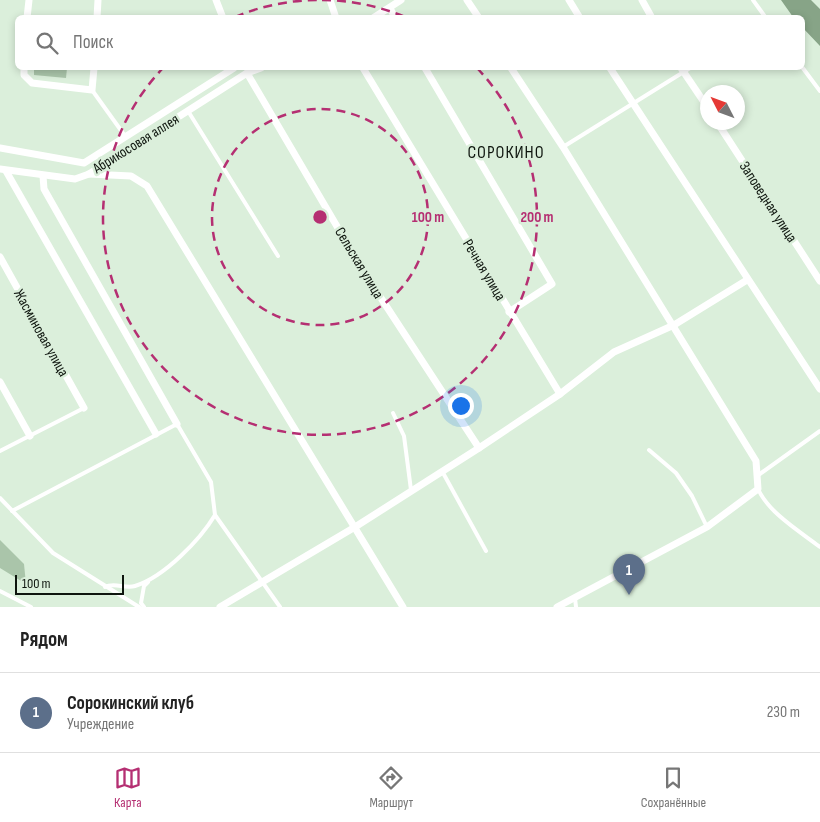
<!DOCTYPE html>
<html lang="ru">
<head>
<meta charset="utf-8">
<style>
  :root { --surface:#fff; --page:#f6f6f6; --text:#222; --muted:#767676; --line:#e0e0e0; --accent:#b52f72 }
  body { margin:0; font-family:"Sofia Sans Condensed",sans-serif; background:var(--page); color:var(--text) }
  .compass { position:absolute; left:700px; top:85px; width:45px; height:45px; border-radius:50%; background:var(--surface); box-shadow:0 2px 8px #0003; rotate:312deg }
  .scale { position:absolute; left:15px; bottom:12px; width:109px; box-sizing:border-box; padding-left:5px; border:2px solid #0e150e; border-top:0; font-size:14px; line-height:18px; white-space:nowrap; color:#0e150e; -webkit-text-stroke:4px #dbefdb; paint-order:stroke }
  .you { position:absolute; left:460px; top:405px; width:18px; height:18px; margin:-12px; border:4px solid #fff; border-radius:50%; background:#1a73e8; box-shadow:0 0 0 8px #1a73e833 }
  .badge { display:grid; place-items:center; width:32px; height:32px; border-radius:50%; background:var(--accent); color:#fff; font-size:16px; font-weight:700 }
  .pin { position:absolute; translate:-50% -41px; filter:drop-shadow(0 1px 2px #0008) }
  .pin::after { content:''; position:absolute; top:26px; width:18px; height:15px; background:inherit; clip-path:polygon(0 0,100% 0,50% 100%) }
  .list { margin:0; padding:0; list-style:none }
  h2 { display:flex; justify-content:space-between; align-items:center; height:65px; margin:0; padding:0 20px; font-size:21px }
  h2 small { font-size:16px; font-weight:400; color:var(--muted) }
  .list li { display:grid; grid-template-columns:32px 1fr auto; gap:15px; align-items:center; box-sizing:border-box; height:80px; padding:0 20px; border-top:1px solid var(--line) }
  .list b { display:block; font-size:19px; white-space:nowrap }
  .list p { margin:0; font-size:16px; white-space:nowrap; color:var(--muted) }
  .list em { font-size:16px; font-style:normal; color:var(--muted) }
  .icon { flex:none; width:28px; height:28px; fill:none; stroke:currentColor; stroke-width:2; stroke-linecap:round; stroke-linejoin:round }
  .map { position:relative; flex:none; width:820px; height:607px; overflow:hidden }
  .search { position:absolute; background:var(--surface); box-shadow:0 2px 8px #0003; left:15px; right:15px; top:15px; height:55px; display:flex; align-items:center; gap:12px; box-sizing:border-box; padding:0 18px; border-radius:8px; color:var(--muted); font-size:19px }
  .sheet { height:145px; background:var(--surface) }
  nav { display:flex; justify-content:space-around; align-items:center; box-sizing:border-box; height:70px; border-top:1px solid var(--line); background:var(--surface); font-size:14px; color:var(--muted) }
  nav a { display:grid; justify-items:center; gap:2px }
  nav .on { color:var(--accent) }
  .map>svg:first-child { display:block }
</style>
</head>
<body>
<div class="map">
<svg width="820" height="607" viewBox="0 0 820 607">
  <rect width="100%" height="100%" fill="#dbefdb"/>
  <g fill="#aac5aa">
    <path d="M34 68H67L66 78 34 75Z"/>
    <path d="M0 540 24 564 26 584 0 568Z"/>
  </g>
  <path fill="#87a487" d="M781 0H811L820 9V46L803 28 802 18 793 17Z"/>
  <g fill="none" stroke-linecap="round" stroke-linejoin="round">
    <g stroke="#fff" stroke-width="4">
      <path d="M753 0 766 18"/>
      <path d="M802 67 820 91"/>
      <path d="M92 90 125 136"/>
      <path d="M188 111 278 256"/>
      <path d="M563 147 690 68"/>
      <path d="M393 413 404 436 411 490"/>
      <path d="M649 450 676 473 692 496 707 527"/>
      <path d="M0 451 84 408"/>
      <path d="M442 471 486 551"/>
      <path d="M757 476 820 431"/>
      <path d="M758 489C769 513 799 531 820 547"/>
      <path d="M0 498 53 553 139 607"/>
      <path d="M12 511 177 424 211 482 215 515 280 607"/>
      <path d="M105 587C114 582 125 589 135 586 164 577 200 540 215 515"/>
      <path d="M0 591 31 607"/>
      <path d="M575 598 576 607"/>
      <path d="M144 607 141 603 144 586 148 582"/>
    </g>
    <g stroke="#fff" stroke-width="7">
      <path d="M216 0 223 18"/>
      <path d="M330 0 336 18"/>
      <path d="M467 0 479 18"/>
      <path d="M569 0 580 18"/>
      <path d="M642 0 652 18"/>
      <path d="M390 8 395 18"/>
      <path d="M27 18 29 0"/>
      <path d="M97 18 98 0"/>
      <path d="M373 18 401 0"/>
      <path d="M24 68V75L32 83 92 90 94 68"/>
      <path d="M363 68 560 394"/>
      <path d="M425 68 552 284 509 312"/>
      <path d="M511 68 563 147 756 461 758 489 707 527 557 607"/>
      <path d="M610 68 820 389"/>
      <path d="M681 68 708 108"/>
      <path d="M247 73 362 269 479 448"/>
      <path d="M717 122 820 281"/>
      <path d="M0 148 84 163 234 68"/>
      <path d="M0 169 75 179 89 174 247 73 261 68"/>
      <path d="M6 171 156 434"/>
      <path d="M89 174 131 176 147 186 403 607"/>
      <path d="M43 176 44 189 177 424"/>
      <path d="M0 257 84 408"/>
      <path d="M0 382 30 436"/>
      <path d="M220 607 355 527 479 448 560 394 614 352 674 325 747 280"/>
    </g>
  </g>
  <g fill="none" stroke="#b52f72" stroke-width="2.5" stroke-dasharray="9 6">
    <circle cx="320" cy="217" r="108"/>
    <path d="M235 17A217 217 0 0 1 318 0M322 0A217 217 0 0 1 405 17M477 68A217 217 0 1 1 163 68"/>
  </g>
  <g text-anchor="middle" dominant-baseline="central" stroke-width="5" stroke-linejoin="round" paint-order="stroke">
    <g font-size="15" fill="#0e150e" stroke="#dbefdb">
      <text transform="translate(136 144) rotate(-32)">Абрикосовая аллея</text>
      <text transform="translate(768 202) rotate(57)">Заповедная улица</text>
      <text transform="translate(359 263) rotate(59)">Сельская улица</text>
      <text transform="translate(484 270) rotate(59)">Речная улица</text>
      <text transform="translate(41 333) rotate(61)">Жасминовая улица</text>
    </g>
    <g font-size="18" letter-spacing="1" fill="#0e150e" stroke="#dbefdb">
      <text x="506" y="152">СОРОКИНО</text>
    </g>
  </g>
  <circle cx="320" cy="217" r="8" fill="#b52f72" stroke="#dbefdb" stroke-width="2.5"/>
  <g font-size="15" text-anchor="middle" font-weight="bold" fill="#b52f72" stroke="#dbefdb" stroke-width="5" stroke-linejoin="round" paint-order="stroke">
    <text x="428" y="222">100 m</text>
    <text x="537" y="222">200 m</text>
  </g>
</svg>
<svg class="compass" viewBox="-18 -18 36 36"><path d="M0-13l5 13h-10z" fill="#e53935"/><path d="M0 13l5-13h-10z" fill="#767676"/></svg>
<div class="scale">100 m</div>
<div class="you"></div>
<div class="pin badge" style="left:629px;top:595px;background:#5c6f8a">1</div>
<div class="search"><svg class="icon" aria-label="search" viewBox="0 0 24 24"><circle cx="10" cy="10" r="6"/><path d="M15 15l6 6"/></svg>Поиск</div>
</div>
<section class="sheet">
<h2>Рядом<small></small></h2>
<ul class="list">
<li><span class="badge" style="background:#5c6f8a">1</span><div><b>Сорокинский клуб</b><p>Учреждение</p></div><em>230 m</em></li>
</ul>
</section>
<nav>
<a class="on"><svg class="icon" aria-label="map" viewBox="0 0 24 24"><path d="M3 6l6-2 6 2 6-2v14l-6 2-6-2-6 2zM9 4v14M15 6v14"/></svg>Карта</a>
<a><svg class="icon" aria-label="directions" viewBox="0 0 24 24"><path d="M12 3l9 9-9 9-9-9zM9 14v-3h6M13 9l2 2-2 2"/></svg>Маршрут</a>
<a><svg class="icon" aria-label="saved" viewBox="0 0 24 24"><path d="M7 4h10v16l-5-4-5 4z"/></svg>Сохранённые</a>
</nav>
</body>
</html>
